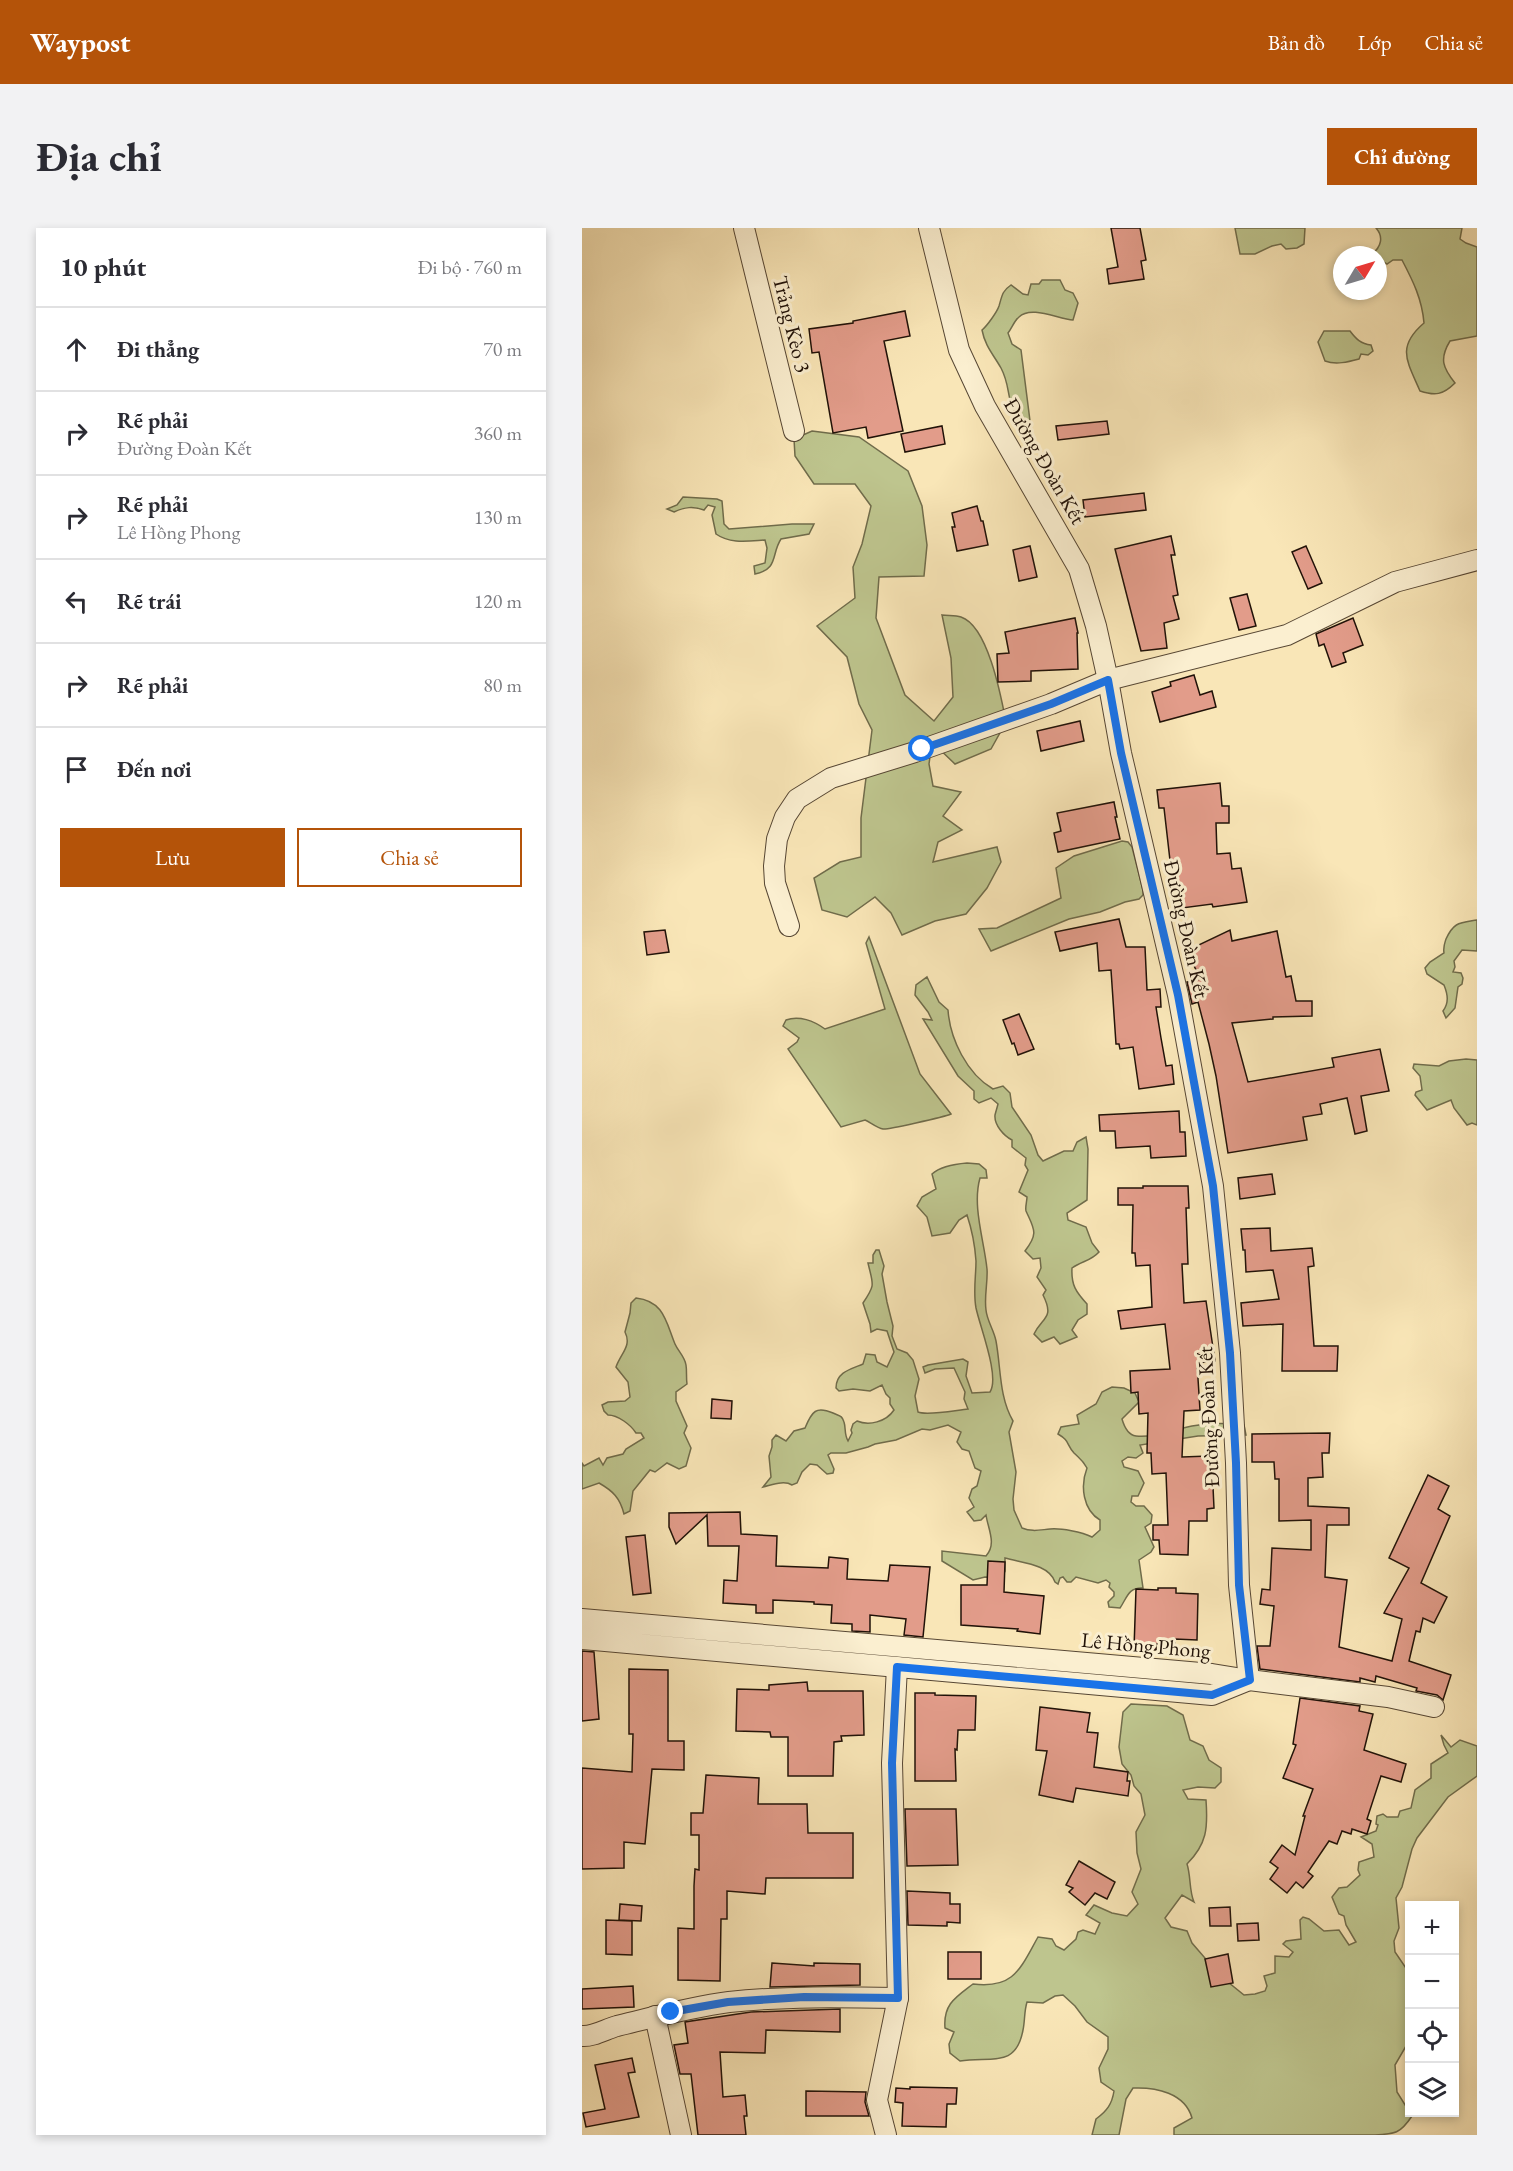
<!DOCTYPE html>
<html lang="vi">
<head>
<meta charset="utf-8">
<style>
  :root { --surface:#fff; --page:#f2f2f3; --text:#2b2b33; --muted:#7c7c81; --line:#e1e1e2; --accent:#b45309 }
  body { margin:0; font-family:"EB Garamond",serif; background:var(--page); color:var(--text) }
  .controls { position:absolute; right:18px; bottom:18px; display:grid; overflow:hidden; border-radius:0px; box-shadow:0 3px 9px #0003 }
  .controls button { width:54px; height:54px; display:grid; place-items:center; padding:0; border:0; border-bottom:2px solid var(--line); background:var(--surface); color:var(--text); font:30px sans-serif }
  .compass { position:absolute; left:751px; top:18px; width:54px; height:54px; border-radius:50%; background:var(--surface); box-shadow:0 3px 9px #0003; rotate:52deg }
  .stop { position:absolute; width:18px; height:18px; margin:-14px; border:4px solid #1a73e8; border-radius:50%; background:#fff }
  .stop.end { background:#1a73e8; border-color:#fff; box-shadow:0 2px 6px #0008 }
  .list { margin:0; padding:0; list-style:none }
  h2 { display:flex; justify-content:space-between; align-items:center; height:78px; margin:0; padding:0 24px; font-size:26px }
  h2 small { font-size:20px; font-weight:400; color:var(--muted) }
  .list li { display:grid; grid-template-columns:39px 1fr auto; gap:18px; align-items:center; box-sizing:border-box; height:84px; padding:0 24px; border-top:2px solid var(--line) }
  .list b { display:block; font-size:22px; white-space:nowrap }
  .list p { margin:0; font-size:20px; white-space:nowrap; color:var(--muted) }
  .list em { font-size:20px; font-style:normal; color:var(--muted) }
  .actions { display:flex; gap:12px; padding:18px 24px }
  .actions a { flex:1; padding:14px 0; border:2px solid var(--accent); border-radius:0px; text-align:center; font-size:21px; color:var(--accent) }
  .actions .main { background:var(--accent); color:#fff }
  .icon { flex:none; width:33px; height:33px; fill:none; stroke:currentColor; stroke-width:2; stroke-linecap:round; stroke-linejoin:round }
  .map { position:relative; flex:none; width:895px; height:1907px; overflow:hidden; border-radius:0px }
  header { display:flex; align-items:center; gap:36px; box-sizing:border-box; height:84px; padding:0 30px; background:var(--accent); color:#fff }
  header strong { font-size:28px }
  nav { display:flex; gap:33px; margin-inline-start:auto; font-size:21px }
  .intro { display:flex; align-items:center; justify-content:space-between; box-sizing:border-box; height:144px; padding:0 36px }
  h1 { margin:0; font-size:42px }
  .button { padding:15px 27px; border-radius:0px; background:var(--accent); color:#fff; font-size:21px; font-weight:700 }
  main { display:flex; gap:36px; padding:0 36px }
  aside { flex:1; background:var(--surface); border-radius:0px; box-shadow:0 3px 9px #0003 }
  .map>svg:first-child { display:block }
</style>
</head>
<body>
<header>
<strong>Waypost</strong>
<nav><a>Bản đồ</a><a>Lớp</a><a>Chia sẻ</a></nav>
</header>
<div class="intro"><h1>Địa chỉ</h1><a class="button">Chỉ đường</a></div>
<main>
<aside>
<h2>10 phút<small>Đi bộ · 760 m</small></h2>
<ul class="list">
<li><svg class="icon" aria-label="ahead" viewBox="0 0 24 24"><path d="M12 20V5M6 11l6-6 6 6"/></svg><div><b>Đi thẳng</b></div><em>70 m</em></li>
<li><svg class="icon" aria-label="right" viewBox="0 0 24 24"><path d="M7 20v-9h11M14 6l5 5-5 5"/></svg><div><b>Rẽ phải</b><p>Đường Đoàn Kết</p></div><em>360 m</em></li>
<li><svg class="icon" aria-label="right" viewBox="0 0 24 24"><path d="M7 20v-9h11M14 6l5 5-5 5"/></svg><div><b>Rẽ phải</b><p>Lê Hồng Phong</p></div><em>130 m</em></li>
<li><svg class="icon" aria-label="left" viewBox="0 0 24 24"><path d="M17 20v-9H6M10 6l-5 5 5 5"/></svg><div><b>Rẽ trái</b></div><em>120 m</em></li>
<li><svg class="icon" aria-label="right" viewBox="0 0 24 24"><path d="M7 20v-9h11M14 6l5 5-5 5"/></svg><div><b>Rẽ phải</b></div><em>80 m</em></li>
<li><svg class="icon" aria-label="arrive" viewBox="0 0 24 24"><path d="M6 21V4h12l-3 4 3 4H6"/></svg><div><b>Đến nơi</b></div></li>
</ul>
<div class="actions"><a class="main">Lưu</a><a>Chia sẻ</a></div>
</aside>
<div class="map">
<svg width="895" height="1907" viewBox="0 0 895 1907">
  <rect width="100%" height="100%" fill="#f9e6b7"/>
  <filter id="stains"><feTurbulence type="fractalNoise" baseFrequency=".00333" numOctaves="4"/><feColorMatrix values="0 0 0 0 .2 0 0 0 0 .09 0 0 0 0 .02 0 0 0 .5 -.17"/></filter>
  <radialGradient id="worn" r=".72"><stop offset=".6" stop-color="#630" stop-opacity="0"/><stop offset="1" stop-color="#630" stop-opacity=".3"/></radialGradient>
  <g fill="#bec58e" stroke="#706c4b" stroke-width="1.5">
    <path d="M653 0H723L722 16 715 20 704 21 699 16 690 18 673 26H658Z"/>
    <path d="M794 0H880L878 11 884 15 895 19V108L868 113C857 131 861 140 873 155 861 167 853 168 838 163 825 133 814 119 842 95 840 71 831 53 820 32H811L805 36 796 30V27L790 26C799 19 802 9 794 0Z"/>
    <path d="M460 52H478L483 62 491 65 496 75 491 92C476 91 449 77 437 89 432 93 430 100 426 105L430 116 439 122 448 193 443 197C421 174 431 163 419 140 411 126 403 118 400 102 405 98 415 84 417 78 420 68 420 63 429 57L441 66 446 67 449 56H457Z"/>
    <path d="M742 103H768C774 111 779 116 789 117L791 123 786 127 779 126 777 131C766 134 754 137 743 133L736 114Z"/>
    <path d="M230 203 277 209 326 243 340 278 345 317 342 348 297 349 294 390 323 467 352 493 371 469 369 430 360 387C366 388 373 387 379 389 406 398 419 468 424 494L409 521 373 536 350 514 347 536 351 558 379 564 361 588 380 602 356 614 351 634 415 619 419 634 405 660 384 686 353 693 320 707 309 685 293 669 265 689 240 682 232 650 258 634 279 629V590L290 502 277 476 265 429 235 398 273 370 271 339 280 316 289 278 273 256H232L213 228 212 211Z"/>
    <path d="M101 269 135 271 140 273 142 296 147 301 210 296H232L227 306 199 311C189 326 197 341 173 346L172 338 183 335 185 320 183 312C166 313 148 316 134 306L130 287 133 279 126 277 122 282C111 278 103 279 92 284L85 281 95 277Z"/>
    <path d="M540 613 546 614 550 619 561 662V667L557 671 543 674 518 684 487 691 409 723 397 701 415 700 479 670 474 640 492 628Z"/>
    <path d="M895 692V723L880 722 872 733 873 739 871 744 879 745 881 750 880 756 876 759 873 780 864 790 861 783C867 775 866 767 862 757L845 746 843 740 848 734 862 725C861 719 862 717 864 711 872 694 877 695 895 692Z"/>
    <path d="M287 709 338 846 369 886C362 889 305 902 301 901 295 900 288 894 283 892L259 899 206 821 215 814 217 810 201 798 204 792C217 787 232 793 243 801L303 781 284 715Z"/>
    <path d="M345 749 357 774 366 782C368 811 385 846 411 861L421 858 428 865 430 879 449 907 456 927 461 933 482 923H491L495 914 504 909 506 921 505 972 485 985 486 992 504 999 510 1015 517 1024C509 1033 500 1033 490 1040 489 1057 494 1064 505 1076V1086L496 1092 490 1102 495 1109 478 1116 472 1109 460 1114 452 1106C460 1089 473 1091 461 1067L464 1062 455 1049 459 1040 458 1030 451 1031 443 1023C457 1005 452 1001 444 983 443 979 445 973 445 969L437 964 446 942 443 937 444 930 430 919V912C422 908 412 897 413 887 414 883 415 880 416 876L409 870 397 875 392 871V863L376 848 341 791 350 792 346 784 333 767 334 757Z"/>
    <path d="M884 831 895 832V897L890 895 885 897 872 880 869 872 845 882 833 867 834 864 840 862 838 848 831 840 832 836 857 838 867 833Z"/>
    <path d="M385 935 397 936 404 942 405 950H398C390 978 402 1012 405 1041 406 1054 402 1068 404 1082 405 1093 412 1102 414 1113 419 1140 417 1169 431 1193L427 1204 434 1244 431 1271 432 1282 440 1300C450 1304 457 1302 468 1301 479 1300 500 1304 510 1309L518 1302V1292C501 1282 498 1258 505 1240 500 1231 498 1231 492 1225 484 1216 488 1213 476 1206L479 1199 497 1196 495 1187 514 1176 520 1164 530 1159 542 1160 553 1165 557 1174 540 1191C542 1198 546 1207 554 1208 573 1210 592 1201 610 1198 627 1195 645 1195 662 1197L664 1207 616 1208 558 1217 561 1225 554 1230 546 1229 540 1233 542 1239 556 1243 562 1255 556 1268H550L549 1274 554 1278H562L570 1287 569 1295 563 1299 572 1319 569 1324 557 1332 561 1360C546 1359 545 1370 538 1380L527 1379 526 1374 532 1368V1364L527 1359 528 1355 524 1352 516 1355 494 1349 489 1354H485L481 1349 478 1350 476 1356 473 1354C467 1336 440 1335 423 1330V1343L420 1350 403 1349 391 1352 360 1333V1323L404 1328C415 1316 406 1301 404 1287L399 1292 392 1293 385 1284 392 1279 387 1270 390 1261 395 1258 399 1243 393 1240 387 1223 380 1221 375 1214 379 1204 366 1197 348 1202 340 1201 314 1212 293 1216 286 1219 264 1225H249L246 1227 252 1241 251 1245 245 1246 235 1237 228 1236 220 1244 215 1255 210 1257C202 1252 190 1257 181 1259L189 1249 187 1228 190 1219V1212L194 1207 204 1213 212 1203 223 1200C230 1183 234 1178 251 1185 257 1188 260 1187 262 1194 264 1200 262 1206 266 1213L270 1205 269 1202 271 1196 275 1193C287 1198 304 1194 312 1182L308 1176V1170L304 1166 300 1157 288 1163 271 1161 257 1163 254 1160C254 1144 269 1141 281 1136L284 1126 293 1127 295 1134 305 1139 312 1124 305 1103 295 1101 289 1104 288 1096 281 1075C294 1056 291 1057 286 1035H291V1027L294 1022H297L302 1038 300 1046 305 1074 311 1098 310 1108 315 1121 325 1125 331 1132 337 1151 333 1168 336 1184C345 1188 375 1182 386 1181L382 1171 383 1164 372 1140 353 1141 343 1145 341 1139 346 1137 381 1131 386 1134 384 1148 390 1165 408 1164C418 1149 398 1099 394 1080 391 1064 394 1048 394 1033 393 1018 390 1002 385 987L377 992 368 1005 350 1008 345 989 335 978 340 969 354 961 350 946C359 938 373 936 385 935Z"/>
    <path d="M54 1070C82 1073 84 1094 93 1116 96 1123 103 1129 104 1137 105 1143 104 1149 105 1156L94 1164V1173L105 1198 102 1205 109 1220 104 1238 97 1241 85 1235 73 1244 68 1242 51 1263 48 1283 42 1286C38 1270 31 1263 17 1255L0 1261V1235L2 1238 17 1230 21 1237 25 1230 41 1226 44 1221 62 1210 59 1205H54C49 1197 36 1187 26 1187L22 1183 20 1177 26 1174 43 1173 48 1169 46 1154 34 1139C39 1125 50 1118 43 1104L48 1085 49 1075Z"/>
    <path d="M549 1476 585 1478 601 1487 608 1512 621 1518 627 1532 639 1540V1554L633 1560 616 1559 601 1562 606 1571 624 1572C626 1600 625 1616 605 1636 609 1648 607 1663 612 1674L600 1667 583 1690 589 1699 605 1703 610 1715 623 1730 625 1737 662 1767 673 1766 683 1763 685 1758 682 1748 693 1745V1728L707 1729 711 1724 701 1716 704 1713 719 1711 718 1692 721 1689 727 1691 742 1703 757 1702 767 1717 774 1714 764 1697 762 1688 757 1686 750 1669 757 1660 765 1659 778 1647 776 1642 777 1634 792 1629 790 1616 779 1609 794 1603 796 1597 794 1596 795 1588 801 1586 805 1589H816L818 1583 829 1580 833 1562 849 1550V1536L866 1525 862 1517 859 1507 869 1519 878 1512 895 1518V1548L866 1569 835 1610 830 1621 820 1659 814 1670 817 1700 812 1713 813 1724 828 1746 827 1813 813 1837 815 1864 830 1888C818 1906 813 1906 792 1907H592V1900L610 1890C603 1865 574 1859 551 1860L544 1871 537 1907H510L514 1891C525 1883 530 1876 532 1863L519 1854 517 1840 526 1821V1809L505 1794 493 1778 481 1767 473 1768 461 1775 445 1774C442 1784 443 1793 441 1802 434 1841 408 1828 378 1833L368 1825 367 1816 372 1804 363 1800C361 1776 374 1769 391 1756 432 1761 438 1741 456 1709L470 1711 474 1718 482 1722 494 1711 496 1704 501 1702 513 1706 518 1695 504 1687 512 1677 530 1685 545 1688 556 1676 550 1664 559 1641 555 1625 554 1604 563 1587 559 1566 552 1558 549 1547 540 1536 537 1519 541 1484Z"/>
  </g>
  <g fill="#e29c8a" stroke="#211208" stroke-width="1.5">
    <path d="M529 0H558L564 32 559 33 562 51 527 56 525 41 536 39Z"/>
    <path d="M323 83 328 108 302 113 321 203 286 210 284 199 251 205 237 124 230 125 227 101 271 95V93Z"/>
    <path d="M525 193 527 206 476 212 474 198Z"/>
    <path d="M360 198 363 216 323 224 319 206Z"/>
    <path d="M562 265 564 282 503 289 501 272Z"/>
    <path d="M395 278 399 293H401L406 317 375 323 370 299H373L370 285Z"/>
    <path d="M589 308 593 327H589L596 367 591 368 597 391 582 395 585 420 559 423 533 321Z"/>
    <path d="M448 318 455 349 437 353 431 322Z"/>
    <path d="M724 318 740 355 726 361 710 324Z"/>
    <path d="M665 366 674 398 657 402 648 370Z"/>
    <path d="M493 390 496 405H495L496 441 449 443V453L416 454 415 426 427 425 423 404Z"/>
    <path d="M771 390 781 417 761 425 764 434 750 439 742 416 737 418 734 406Z"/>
    <path d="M612 447 618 467 630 463 634 479 578 494 570 464 589 458 588 454Z"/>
    <path d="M498 493 502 513 459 523 455 503Z"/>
    <path d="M638 555 640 578H647V595H634L635 626 648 625 650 641 659 640 665 674 631 679 630 676 600 680 593 641H589L582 580H577L575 562Z"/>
    <path d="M532 574 535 589H533L538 611 476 624 472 605 479 603 475 585Z"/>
    <path d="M537 691 544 719H563L565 762 578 761 579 779H574L579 810 584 838 590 837 592 856 557 861 551 819 538 821 537 816H534L529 742 517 743 515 715 478 723 473 704Z"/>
    <path d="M83 702 87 724 65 727 62 704Z"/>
    <path d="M648 702 650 713 695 703 704 749 709 748 714 773H730V788L691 789V791L650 795 666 854 752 839 750 830 798 821 807 863 779 868 785 903 773 906 765 870 738 876 740 886 721 889 725 912 646 925 634 848 627 816 616 774 610 776 605 754 619 751 604 723Z"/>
    <path d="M437 786 452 821 436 827 432 815 430 816 421 792Z"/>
    <path d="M597 883 598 904H603L604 928 569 930 568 918 534 920 533 903H518L517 887Z"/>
    <path d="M690 946 693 966 658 971 656 950Z"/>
    <path d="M561 958H606L607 980H604L606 1036H600L602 1075 624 1073 633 1133 615 1135 618 1182 602 1183 600 1229 627 1228 628 1259H631L632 1280 625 1281V1293H607L606 1327 578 1326 577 1312H571V1297H586L584 1245 570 1246 569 1225H565L566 1185 557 1186 556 1164 549 1165 548 1143 588 1141 583 1096 539 1101 536 1083 570 1079 568 1037 554 1038 553 1025H550L551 977H536V960H561Z"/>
    <path d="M688 1000 689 1023 730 1020 732 1038 726 1039 732 1118H756L755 1143H700L701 1096 661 1098 659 1075 697 1071 691 1042 664 1044 663 1022H661L659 1001Z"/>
    <path d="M130 1171 150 1173 149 1191 129 1190Z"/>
    <path d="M748 1205 747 1225H740L741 1249 726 1250V1278L767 1280V1297H745L743 1349 765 1352 757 1419 810 1433 820 1391 802 1385 827 1340 807 1330 846 1247 867 1258 856 1281 868 1288 839 1355 865 1369 852 1395 841 1390 838 1404 834 1403 827 1433 869 1447 861 1472 855 1467 834 1463 835 1460 794 1448 793 1454 778 1450V1454L678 1441 675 1418H688L692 1378 678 1376 680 1361 688 1362 690 1320 729 1322V1292L697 1293V1251H693L692 1234H670V1206Z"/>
    <path d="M158 1284 159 1306 195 1308 194 1338 246 1340 247 1329 266 1331 265 1351 306 1353 308 1337 348 1339 341 1409 322 1407 324 1391 288 1387V1404L270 1403V1396L249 1395 250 1377 232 1376V1374L191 1372V1385H174V1377L141 1375 142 1352 155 1353 157 1318H126L125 1287 94 1316 87 1299V1285Z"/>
    <path d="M63 1307 69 1365 51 1367 44 1309Z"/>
    <path d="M406 1333 423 1334 422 1364 462 1368 458 1406 435 1403 436 1401 379 1397V1357H405Z"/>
    <path d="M576 1360H594V1365L616 1366 615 1412 593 1411V1416H574V1422L552 1421 554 1361 576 1362Z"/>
    <path d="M0 1423 12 1424 17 1491 0 1493Z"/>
    <path d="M47 1441 86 1442V1513H102V1542L70 1541 63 1616 42 1614V1640L0 1641V1540L50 1544 51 1506H47Z"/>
    <path d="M225 1454 226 1463H281L282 1507 259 1508 260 1513 252 1514 251 1548H206V1509H189L188 1504 154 1503 155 1461 187 1462V1457Z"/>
    <path d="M333 1465H353V1467L394 1468 393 1502H376L375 1522 373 1521 374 1553H333Z"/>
    <path d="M718 1470 778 1478 777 1483 791 1486 782 1522 824 1536 819 1554 799 1548 785 1591 789 1593 785 1606 770 1601 769 1606 760 1603 755 1616 747 1613 726 1644 731 1648 721 1660 714 1654 705 1665 688 1651 696 1640 688 1634 700 1617 713 1627 723 1588H721L731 1561 701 1550 714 1517 711 1516Z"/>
    <path d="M458 1479 508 1485 505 1504 516 1505 512 1539 546 1544 545 1553H548L546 1568 494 1560 491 1574 457 1567 465 1523 454 1522Z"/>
    <path d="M124 1547 177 1550 176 1576H225L226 1605H271V1650H184L183 1666 145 1663V1691H139L138 1753 96 1752V1700L112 1701V1658L113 1641 117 1642V1607H109V1585H121Z"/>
    <path d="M323 1581H374L376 1637 325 1638Z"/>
    <path d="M497 1633 533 1654 525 1671 513 1665 503 1677 487 1664 491 1660 484 1657Z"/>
    <path d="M325 1663 368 1665V1676H378V1695L365 1694V1698L326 1697Z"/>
    <path d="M38 1676 60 1678 59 1693 37 1692Z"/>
    <path d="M648 1679 649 1698H628L627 1680Z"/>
    <path d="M24 1692 50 1693V1727L24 1726Z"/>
    <path d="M676 1695 677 1712 656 1713 655 1696Z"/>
    <rect x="366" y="1724" width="33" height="27"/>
    <path d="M646 1726 651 1755 629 1759 623 1731Z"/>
    <path d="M190 1735 232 1738V1735L278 1736V1757L188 1759Z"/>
    <path d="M51 1758 52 1779 0 1781V1761Z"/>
    <path d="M258 1781V1804L184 1802 183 1825 138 1824 141 1869 163 1867 165 1888H162L164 1907H116L109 1846H98L92 1817 106 1815 103 1794 169 1784Z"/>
    <path d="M50 1830 53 1844 46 1845 57 1889 4 1899 1 1885 23 1881 13 1837Z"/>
    <path d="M328 1859 375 1860 374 1876H365L364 1899 320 1898 321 1875 313 1874 314 1860 328 1861Z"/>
    <path d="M224 1863 284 1864 283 1874 287 1888H224Z"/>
  </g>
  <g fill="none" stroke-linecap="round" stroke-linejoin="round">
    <g stroke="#574734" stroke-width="22">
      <g id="minor">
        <path d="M162 0 212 203"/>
        <path d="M347 0 377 122 403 178 497 341 514 398 526 452 539 525 596 767 631 958 648 1125 654 1235 657 1357 667 1452 806 1469 852 1479"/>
        <path d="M207 698 193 655 192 638 195 611 203 589 215 571 249 550 333 524 469 476 526 452 705 407 813 354 895 332"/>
        <path d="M0 1391 630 1446 667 1452 630 1467 0 1411"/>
        <path d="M73 1788 99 1907"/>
        <path d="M0 1808C11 1809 24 1801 35 1798 72 1789 109 1779 147 1774 203 1768 259 1769 316 1770"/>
        <path d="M304 1907 295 1872 316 1770 310 1535 315 1439"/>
      </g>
    </g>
    <use href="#minor" stroke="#fbefd0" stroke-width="20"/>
  </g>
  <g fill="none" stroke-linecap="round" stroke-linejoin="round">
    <path stroke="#1a73e8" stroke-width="8" d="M89 1784 146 1774 222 1769 316 1770 310 1535 315 1439 630 1467 668 1452 657 1357 654 1235 648 1125 631 958 596 767 539 525 526 452 469 476 340 521"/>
  </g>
  <g text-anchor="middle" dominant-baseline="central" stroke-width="6" stroke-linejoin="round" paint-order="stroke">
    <g font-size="21" fill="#211208" stroke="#fbefd0">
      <text transform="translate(210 96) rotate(76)">Trảng Kèo 3</text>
      <text transform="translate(463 233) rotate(60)">Đường Đoàn Kết</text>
      <text transform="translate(605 701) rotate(77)">Đường Đoàn Kết</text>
      <text transform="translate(626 1189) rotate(-93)">Đường Đoàn Kết</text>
      <text transform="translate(564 1417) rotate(5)">Lê Hồng Phong</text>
    </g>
  </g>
  <rect width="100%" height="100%" filter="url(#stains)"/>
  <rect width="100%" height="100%" fill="url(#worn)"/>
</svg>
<div class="controls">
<button>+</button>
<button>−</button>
<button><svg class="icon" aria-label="locate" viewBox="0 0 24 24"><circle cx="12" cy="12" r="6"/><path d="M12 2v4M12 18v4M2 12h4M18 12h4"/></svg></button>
<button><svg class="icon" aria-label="layers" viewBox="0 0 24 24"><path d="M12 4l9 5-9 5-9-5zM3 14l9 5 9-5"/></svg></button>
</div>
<svg class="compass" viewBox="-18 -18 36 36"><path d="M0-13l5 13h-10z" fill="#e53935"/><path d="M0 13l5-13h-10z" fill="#7c7c81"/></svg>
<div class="stop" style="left:340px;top:521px"></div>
<div class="stop end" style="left:89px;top:1784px"></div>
</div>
</main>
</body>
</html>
